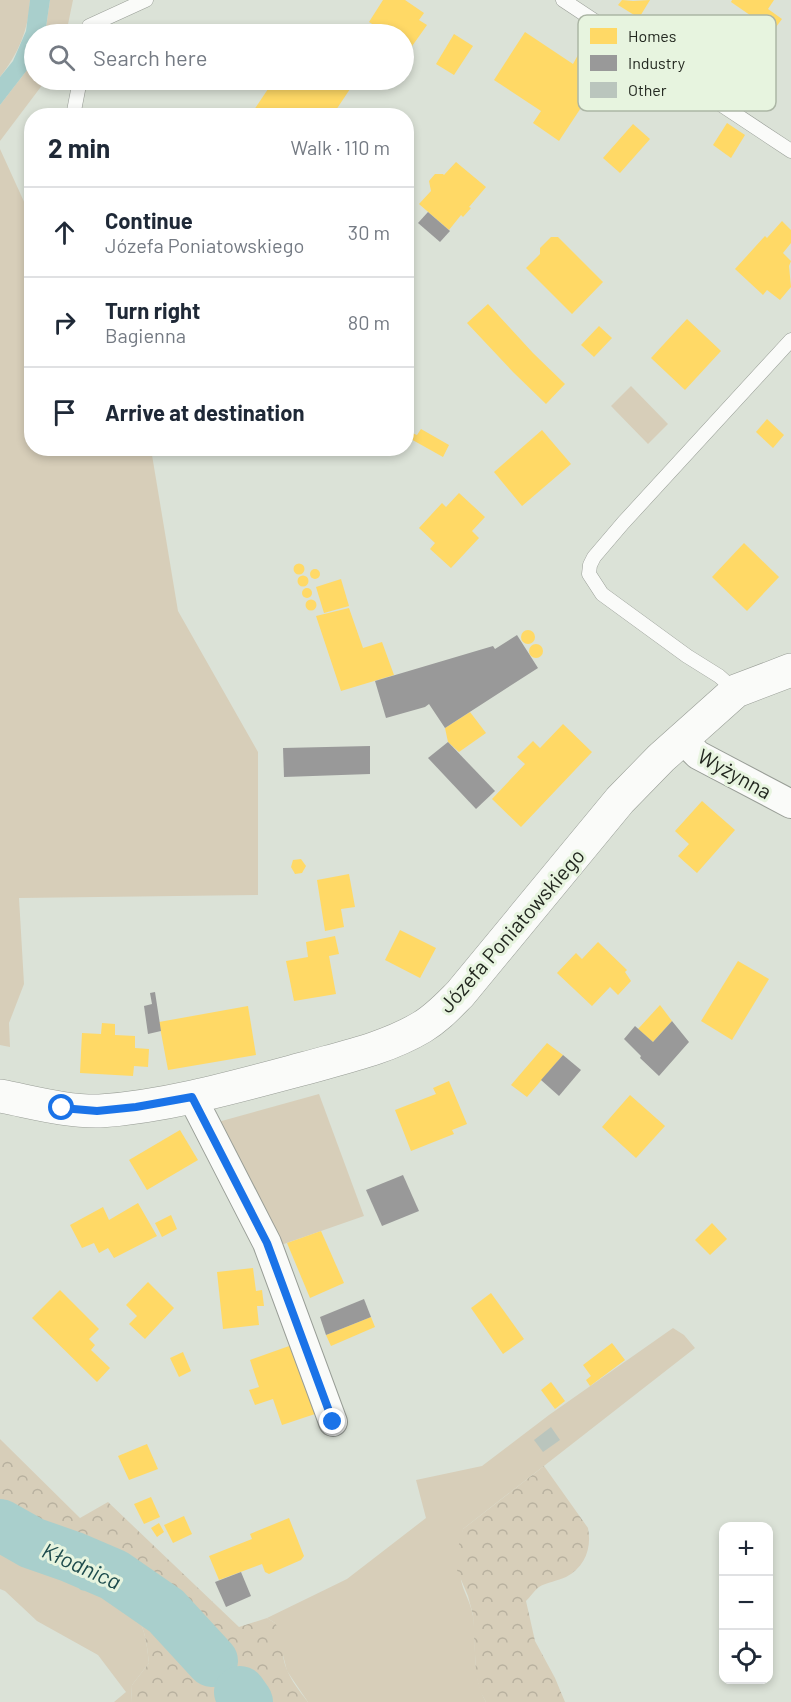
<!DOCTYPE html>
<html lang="en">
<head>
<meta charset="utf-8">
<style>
  :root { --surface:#fff; --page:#f2f2f3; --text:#1f2937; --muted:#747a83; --line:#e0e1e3 }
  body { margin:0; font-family:Barlow,sans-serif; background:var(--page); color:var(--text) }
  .controls { position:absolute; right:18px; bottom:18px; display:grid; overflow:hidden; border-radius:12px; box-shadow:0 3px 9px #0003 }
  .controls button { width:54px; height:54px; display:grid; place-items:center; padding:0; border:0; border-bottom:2px solid var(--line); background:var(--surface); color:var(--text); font:30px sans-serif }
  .stop { position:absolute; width:18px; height:18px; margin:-14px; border:4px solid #1a73e8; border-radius:50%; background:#fff }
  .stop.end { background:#1a73e8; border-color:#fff; box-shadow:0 2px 6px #0008 }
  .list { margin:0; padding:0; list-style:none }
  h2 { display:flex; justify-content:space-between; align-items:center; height:78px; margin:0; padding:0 24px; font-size:26px }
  h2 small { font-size:20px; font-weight:400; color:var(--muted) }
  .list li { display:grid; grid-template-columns:39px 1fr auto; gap:18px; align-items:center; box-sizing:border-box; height:90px; padding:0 24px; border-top:2px solid var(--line) }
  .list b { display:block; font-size:22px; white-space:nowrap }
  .list p { margin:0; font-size:20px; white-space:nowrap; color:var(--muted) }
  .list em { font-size:20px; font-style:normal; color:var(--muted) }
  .icon { flex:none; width:33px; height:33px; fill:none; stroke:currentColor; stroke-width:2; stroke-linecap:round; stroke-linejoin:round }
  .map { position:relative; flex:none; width:791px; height:1702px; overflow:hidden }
  .search { position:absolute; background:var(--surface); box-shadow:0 3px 9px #0003; left:24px; top:24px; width:390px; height:66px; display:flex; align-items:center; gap:15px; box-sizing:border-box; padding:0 21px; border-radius:33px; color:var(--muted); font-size:22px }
  .panel { position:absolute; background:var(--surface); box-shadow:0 3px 9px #0003; left:24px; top:108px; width:390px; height:348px; border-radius:24px }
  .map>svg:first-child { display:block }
</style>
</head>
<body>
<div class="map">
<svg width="791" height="1702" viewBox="0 0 791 1702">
  <defs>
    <pattern id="forest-crowns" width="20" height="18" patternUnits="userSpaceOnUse" patternTransform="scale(1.5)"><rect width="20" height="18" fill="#d7ceb9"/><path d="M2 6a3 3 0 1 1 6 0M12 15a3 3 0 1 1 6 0" fill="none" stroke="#b8b19f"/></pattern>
  </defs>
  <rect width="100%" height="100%" fill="#dbe2d7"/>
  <g fill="#d7ceb9">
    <path d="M0 0H30C29 29 18 54 0 77Z"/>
    <path d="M50 0H73L66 34H45Z"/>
    <path d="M34 61V80H46L0 141V105Z"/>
    <path d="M0 149 31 217 32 448 151 449 178 611 258 752V895L19 898 24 984 9 1023 10 1047 0 1045Z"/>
    <path d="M631 386 668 424 648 444 611 406Z"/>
    <path d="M319 1094 364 1216 278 1246 218 1122Z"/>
    <path d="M673 1328 684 1335 695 1348 463 1529C462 1546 459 1564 461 1580 463 1591 471 1603 473 1616 477 1645 471 1675 486 1702H308L287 1671 275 1623 267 1618 347 1579 426 1518 416 1480 482 1466 549 1415Z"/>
    <path d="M0 1544 120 1596C143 1617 146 1634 149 1663L132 1685 131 1702H114L126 1692 98 1655 37 1621 5 1591 0 1589Z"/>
  </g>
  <g fill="url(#forest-crowns)">
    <path d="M0 1439 80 1518 108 1502 239 1627 267 1618 275 1623 285 1639C277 1663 294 1684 308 1702H131L132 1685 149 1663C146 1634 143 1617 120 1596L0 1544Z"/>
    <path d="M544 1466 588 1528C592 1548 585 1567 566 1577 558 1581 547 1582 539 1587 534 1591 530 1597 526 1601L535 1641 555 1678 565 1702H486L480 1691 476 1674 473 1615 468 1596 454 1563 463 1529Z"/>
  </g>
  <path fill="#a9cfcc" d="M30 0H50L45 34H34V61L0 105V77L13 61 26 31Z"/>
  <g fill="#ffd966">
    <path d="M383 0H405L424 13 419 20 427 25 410 49 404 45V34H388L369 22Z"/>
    <path d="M622 0 633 1 650 0 639 18 618 5Z"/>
    <path d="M732 0H774L768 9 782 19 773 31 731 2Z"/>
    <path d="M525 32 573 64 578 55 604 73 559 141 533 123 541 111 494 80Z"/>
    <path d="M454 34 473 46 454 75 436 64Z"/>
    <path d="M274 80H356L332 116H250Z"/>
    <path d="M727 123 745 135 731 158 713 145Z"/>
    <path d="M633 124 650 139 620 173 603 158Z"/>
    <path d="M456 162 486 187 469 207 471 208 463 217 461 215 449 230 419 204 431 191 429 181 435 174H443L444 175Z"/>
    <path d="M782 221 791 230V243L783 253 791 261 789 266 791 287 780 300 767 290 763 295 735 269 765 236 767 238Z"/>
    <path d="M551 237H558L603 282 572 314 526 268 540 254V248Z"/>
    <path d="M488 304 533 353 565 384 546 404 513 372 467 323Z"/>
    <path d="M687 319 721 351 685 390 651 358Z"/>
    <path d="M599 326 612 338 594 357 581 345Z"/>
    <path d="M767 419 784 435 773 448 756 432Z"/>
    <path d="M421 429 449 445 443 457 409 438 412 433 417 435Z"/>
    <path d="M542 430 571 464 522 506 494 472Z"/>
    <path d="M459 493 485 517 472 531 479 538 451 568 430 549 435 543 419 528 442 503 446 507Z"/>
    <path d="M744 543 779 577 747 611 712 577Z"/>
    <circle cx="299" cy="569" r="5.5"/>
    <circle cx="315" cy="574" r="5"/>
    <circle cx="303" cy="581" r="5.5"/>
    <path d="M341 579 349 606 324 613 316 587Z"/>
    <circle cx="307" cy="593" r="5"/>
    <circle cx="311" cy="605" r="5.5"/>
    <path d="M349 608 363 648 382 642 394 675 341 691 316 616Z"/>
    <circle cx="528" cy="637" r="7"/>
    <circle cx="536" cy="651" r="7"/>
    <path d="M470 712 486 733 459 752 448 742 445 728Z"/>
    <path d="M563 724 592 752 521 827 492 799 525 764 517 757 533 741 540 748Z"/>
    <path d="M702 801 735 830 697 873 678 856 689 844 675 831Z"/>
    <path d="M301 859 306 866 302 873 295 874 291 867 293 860Z"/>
    <path d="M349 874 355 907 341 909 344 927 325 931 317 880Z"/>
    <path d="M400 930 436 948 420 978 385 960Z"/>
    <path d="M335 936 339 954 329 956 336 994 294 1001 286 961 308 957 306 942Z"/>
    <path d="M598 942 627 970 625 972 631 981 618 995 610 987 592 1006 557 973 576 953 582 959Z"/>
    <path d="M738 961 769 979 732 1040 701 1021Z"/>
    <path d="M660 1005 672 1021 653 1042 638 1029Z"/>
    <path d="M248 1006 256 1055 168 1070 159 1022Z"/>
    <path d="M102 1023 115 1024V1035L135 1036V1048L149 1049 148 1067 134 1066 133 1076 80 1073 82 1033 101 1034Z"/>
    <path d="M547 1043 563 1055 527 1097 511 1085Z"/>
    <path d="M449 1081 467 1124 452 1130 454 1134 411 1151 395 1110 436 1094 433 1088Z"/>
    <path d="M630 1095 665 1126 636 1158 602 1127Z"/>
    <path d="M180 1130 198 1160 147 1190 129 1160Z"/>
    <path d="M138 1203 157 1236 114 1258 108 1248 99 1253 94 1243 82 1248 70 1225 103 1207 109 1220Z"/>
    <path d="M171 1215 177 1229 162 1237 155 1223Z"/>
    <path d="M712 1223 727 1239 710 1255 695 1240Z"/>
    <path d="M321 1231 344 1283 310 1298 287 1243Z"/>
    <path d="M253 1268 256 1291 262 1290 264 1306H257L259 1325 223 1329 217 1272Z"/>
    <path d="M148 1282 174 1308 145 1339 129 1324 137 1316 126 1305Z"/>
    <path d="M60 1290 99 1329 89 1339 95 1345 91 1350 110 1368 97 1382 32 1318Z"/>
    <path d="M491 1293 524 1339 503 1354 471 1308Z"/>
    <path d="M371 1317 375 1327 331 1346 326 1335Z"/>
    <path d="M612 1343 625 1360 590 1386 586 1380 591 1376 583 1365Z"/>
    <path d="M292 1345 315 1414 282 1425 273 1399 255 1405 249 1390 259 1387 250 1360Z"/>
    <path d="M183 1352 191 1371 179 1377 170 1358Z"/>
    <path d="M551 1382 565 1401 555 1409 541 1390Z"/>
    <path d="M147 1444 158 1469 129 1480 118 1456Z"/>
    <path d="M151 1497 160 1517 144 1524 134 1504Z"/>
    <path d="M184 1516 192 1534 173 1543 164 1525Z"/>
    <path d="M289 1518 302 1551 304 1556 301 1560 269 1574 265 1572 262 1564 219 1580 209 1556 252 1539 250 1534Z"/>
    <path d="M159 1523 164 1532 157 1537 151 1528Z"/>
  </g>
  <g fill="#999">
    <path d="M428 212 450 231 440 242 418 223Z"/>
    <path d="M517 635 538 668 445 728 429 704 425 707 386 718 375 681 493 646 495 649Z"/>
    <path d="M448 742 495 791 476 809 428 758Z"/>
    <path d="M370 746V774L284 777 283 748Z"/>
    <path d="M155 992 161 1031 148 1034 144 1006 152 1004 150 993Z"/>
    <path d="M672 1021 689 1042 659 1076 640 1058 641 1056 624 1039 635 1026 653 1042Z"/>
    <path d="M563 1055 581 1070 559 1096 541 1080Z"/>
    <path d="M403 1175 419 1211 382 1226 366 1190Z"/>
    <path d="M364 1299 371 1317 326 1335 320 1317Z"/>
    <path d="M241 1572 251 1596 226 1607 215 1582Z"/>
  </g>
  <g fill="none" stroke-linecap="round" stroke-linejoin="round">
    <path stroke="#a9cfcc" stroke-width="9" d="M83 1586 93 1566"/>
    <g stroke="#a9cfcc" stroke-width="52">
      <path d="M0 1525 32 1543 72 1557 114 1575 166 1611 212 1661"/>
      <path d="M240 1692 247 1702"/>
    </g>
  </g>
  <path fill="#bac5bd" d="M551 1427 560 1440 543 1452 534 1440Z"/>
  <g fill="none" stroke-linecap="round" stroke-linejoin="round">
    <g stroke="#989d96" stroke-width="15">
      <g id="service">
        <path d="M563 0 791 151"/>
        <path d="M87 34 89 26 146 0"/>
        <path d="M73 116 80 80"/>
        <path d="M736 691 719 676 687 656 602 594 589 574 590 565 594 557 623 523 791 340"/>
      </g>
    </g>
    <g stroke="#989d96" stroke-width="30">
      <g id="minor">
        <path d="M682 739 698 755 791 804"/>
        <path d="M192 1097 267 1243 333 1422"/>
      </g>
    </g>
    <g stroke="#989d96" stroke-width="34">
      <path id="tertiary" d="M0 1096C32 1102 67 1112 100 1111 169 1106 238 1086 306 1068 345 1057 387 1048 422 1027 437 1018 448 1006 460 994L620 800 661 758 736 691 791 670"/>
    </g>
    <use href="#service" stroke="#fafbf9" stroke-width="14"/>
    <use href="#minor" stroke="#fafbf9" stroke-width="28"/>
    <use href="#tertiary" stroke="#fafbf9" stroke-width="33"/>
  </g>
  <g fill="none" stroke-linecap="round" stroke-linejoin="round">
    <path stroke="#1a73e8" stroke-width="8" d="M62 1108 97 1111 136 1107 192 1097 267 1243 333 1422"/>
  </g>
  <g text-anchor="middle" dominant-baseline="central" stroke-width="6" stroke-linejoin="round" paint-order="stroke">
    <g font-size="21" fill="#22271f" stroke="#e7f4df">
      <text transform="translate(735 773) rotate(29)">Wyżynna</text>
      <text transform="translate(511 930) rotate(-49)">Józefa Poniatowskiego</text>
    </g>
    <g font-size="22" font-style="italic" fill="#1d4b4c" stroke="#e7f4df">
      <text transform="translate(82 1565) rotate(24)">Kłodnica</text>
    </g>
  </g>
  <rect x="578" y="15" width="198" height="96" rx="9" fill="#e7f4df" stroke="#acb6a5" stroke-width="1.5"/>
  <rect x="590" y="28" width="27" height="16" fill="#ffd966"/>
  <rect x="590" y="55" width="27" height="16" fill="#999"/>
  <rect x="590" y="82" width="27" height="16" fill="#bac5bd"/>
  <g font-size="16" fill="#22271f">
    <text x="628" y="42">Homes</text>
    <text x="628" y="69">Industry</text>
    <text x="628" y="96">Other</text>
  </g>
</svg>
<div class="controls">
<button>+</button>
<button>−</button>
<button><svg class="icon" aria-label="locate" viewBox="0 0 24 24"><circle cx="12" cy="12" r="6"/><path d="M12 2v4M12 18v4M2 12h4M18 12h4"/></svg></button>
</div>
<div class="stop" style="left:62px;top:1108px"></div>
<div class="stop end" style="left:333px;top:1422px"></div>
<div class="search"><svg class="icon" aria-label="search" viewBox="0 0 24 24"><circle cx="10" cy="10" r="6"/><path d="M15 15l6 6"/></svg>Search here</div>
<section class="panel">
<h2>2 min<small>Walk · 110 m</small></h2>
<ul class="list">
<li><svg class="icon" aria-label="ahead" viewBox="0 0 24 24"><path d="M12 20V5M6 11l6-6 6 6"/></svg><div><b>Continue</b><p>Józefa Poniatowskiego</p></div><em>30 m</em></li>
<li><svg class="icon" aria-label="right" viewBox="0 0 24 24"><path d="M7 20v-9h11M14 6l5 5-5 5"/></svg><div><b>Turn right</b><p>Bagienna</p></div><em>80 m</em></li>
<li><svg class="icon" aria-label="arrive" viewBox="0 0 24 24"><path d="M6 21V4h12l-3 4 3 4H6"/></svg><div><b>Arrive at destination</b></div></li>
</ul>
</section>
</div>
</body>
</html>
